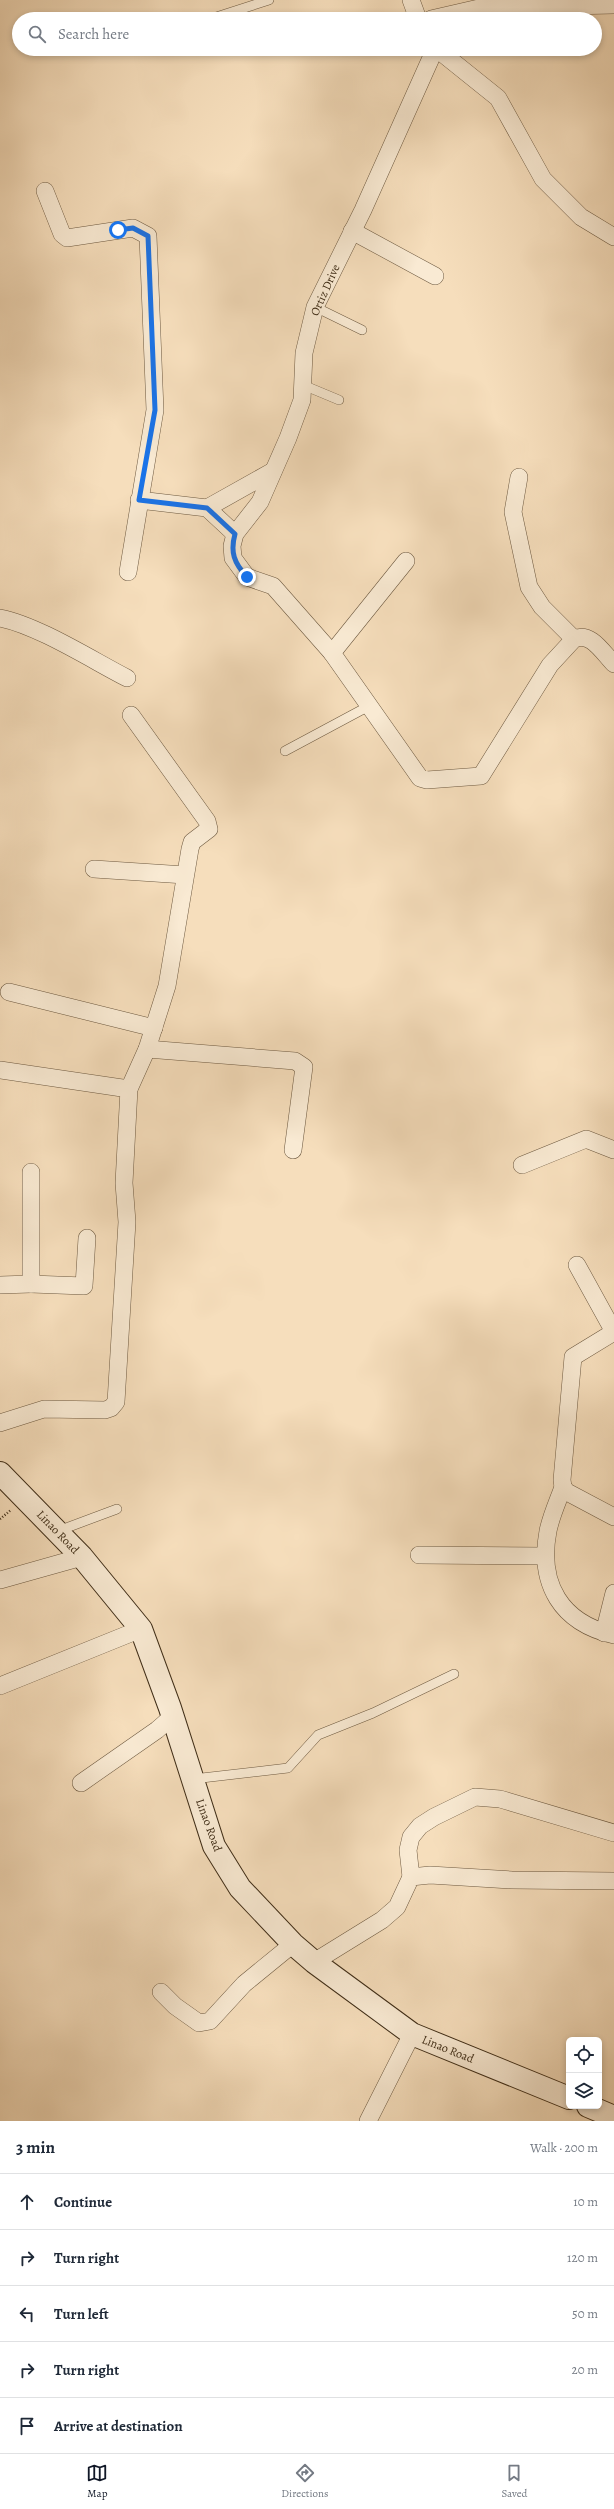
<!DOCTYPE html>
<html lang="en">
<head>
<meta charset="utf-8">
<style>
  :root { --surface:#fff; --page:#f2f2f3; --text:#1f2937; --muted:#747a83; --line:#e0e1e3; --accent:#111827 }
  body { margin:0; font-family:Alegreya,serif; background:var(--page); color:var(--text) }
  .controls { position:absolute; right:12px; bottom:12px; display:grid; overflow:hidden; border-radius:6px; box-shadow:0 2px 6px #0003 }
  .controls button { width:36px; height:36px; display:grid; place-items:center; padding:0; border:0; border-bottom:1px solid var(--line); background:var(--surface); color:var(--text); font:20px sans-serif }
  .stop { position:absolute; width:12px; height:12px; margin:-9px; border:3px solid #1a73e8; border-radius:50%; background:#fff }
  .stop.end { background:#1a73e8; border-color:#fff; box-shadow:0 1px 4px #0008 }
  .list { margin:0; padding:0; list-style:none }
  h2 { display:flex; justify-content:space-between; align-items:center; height:52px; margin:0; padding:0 16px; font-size:17px }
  h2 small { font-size:13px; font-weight:400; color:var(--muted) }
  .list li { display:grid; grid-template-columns:26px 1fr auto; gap:12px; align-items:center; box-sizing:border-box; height:56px; padding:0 16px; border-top:1px solid var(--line) }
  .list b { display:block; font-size:15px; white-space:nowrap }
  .list em { font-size:13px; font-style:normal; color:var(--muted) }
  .icon { flex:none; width:22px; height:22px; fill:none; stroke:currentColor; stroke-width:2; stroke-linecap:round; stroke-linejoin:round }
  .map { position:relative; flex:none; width:614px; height:2121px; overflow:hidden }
  .search { position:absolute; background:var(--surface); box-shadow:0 2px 6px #0003; left:12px; right:12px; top:12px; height:44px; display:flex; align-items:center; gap:10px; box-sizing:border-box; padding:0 14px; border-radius:22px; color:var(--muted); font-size:15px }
  .sheet { height:332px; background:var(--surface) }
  nav { display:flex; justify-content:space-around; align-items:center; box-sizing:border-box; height:56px; border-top:1px solid var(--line); background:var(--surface); font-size:11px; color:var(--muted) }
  nav a { display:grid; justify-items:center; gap:2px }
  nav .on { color:var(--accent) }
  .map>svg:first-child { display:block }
</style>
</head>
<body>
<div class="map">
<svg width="614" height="2121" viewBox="0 0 614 2121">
  <rect width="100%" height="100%" fill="#f6debc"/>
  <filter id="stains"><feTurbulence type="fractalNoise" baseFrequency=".005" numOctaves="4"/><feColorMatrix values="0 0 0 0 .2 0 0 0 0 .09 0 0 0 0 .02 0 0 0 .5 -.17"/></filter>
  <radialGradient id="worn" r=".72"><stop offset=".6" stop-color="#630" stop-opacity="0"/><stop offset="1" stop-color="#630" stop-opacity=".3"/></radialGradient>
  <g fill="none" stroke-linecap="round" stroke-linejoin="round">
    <g stroke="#6d5940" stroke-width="10">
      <g id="lane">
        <path d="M210 19 269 0"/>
        <path d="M315 307 362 330"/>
        <path d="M303 385 339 400"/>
        <path d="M285 751 369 706"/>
        <path d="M58 1531 117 1509"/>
        <path d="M193 1779 288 1768 318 1735 373 1713 454 1674"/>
      </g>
    </g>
    <g stroke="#6d5940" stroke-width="18">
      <g id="street">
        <path d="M411 0 418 19"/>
        <path d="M431 19 479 8 614 5"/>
        <path d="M437 49 498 98 543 179 581 217 614 237"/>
        <path d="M45 191 62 234 67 238 133 228 148 236 155 410 128 572"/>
        <path d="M352 231 435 276"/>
        <path d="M519 477 513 512 529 587 542 607 574 639"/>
        <path d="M139 500 207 508 235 534"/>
        <path d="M207 508 273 471"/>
        <path d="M406 561 332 653 420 778 427 780 481 776 550 665 574 639C591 631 603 653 614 664"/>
        <path d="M0 618C37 625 92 660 127 678"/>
        <path d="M332 653 273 586 247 577 233 558 232 546 235 534 260 502 288 438 302 400 304 353 315 307 363 210 435 49"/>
        <path d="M94 869 185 875"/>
        <path d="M9 992 154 1028"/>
        <path d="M147 1049 295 1061 304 1067 293 1150"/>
        <path d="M0 1070 129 1089"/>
        <path d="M522 1165 586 1139 614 1150"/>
        <path d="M577 1265 614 1332"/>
        <path d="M31 1284 84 1286 87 1238"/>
        <path d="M0 1285 31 1284V1172"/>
        <path d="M614 1332 573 1357 562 1480 563 1487 567 1492 614 1517"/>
        <path d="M0 1423 44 1409 105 1410 111 1408 116 1402 127 1222 124 1183 129 1089 147 1049 167 986 190 849 192 842 209 829 207 821 131 715"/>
        <path d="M563 1487C558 1501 551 1516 548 1531 538 1584 561 1623 614 1635"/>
        <path d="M419 1555 545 1556"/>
        <path d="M0 1580 82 1557"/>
        <path d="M604 1633 614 1593"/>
        <path d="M0 1686 141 1629"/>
        <path d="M81 1783 157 1730 173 1716"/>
        <path d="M411 1877 408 1850 411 1837 420 1826 434 1817 475 1797 500 1799 614 1833"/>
        <path d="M314 1962 382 1920 397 1907 411 1877 430 1875 512 1880 614 1881"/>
        <path d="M161 1992 175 2006 199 2023 210 2021 244 1984 293 1944"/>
        <path d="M368 2121 412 2034"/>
      </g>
    </g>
    <g stroke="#3f2d17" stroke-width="24">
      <g id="secondary">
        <path d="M0 1473 82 1557 141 1629 170 1708 214 1846 240 1888 293 1944 314 1962 412 2034 569 2098"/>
        <path d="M588 2106 614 2117"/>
      </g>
    </g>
    <path stroke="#3f2d17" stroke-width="2.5" stroke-dasharray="1 2" stroke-linecap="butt" d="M0 1519 11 1510"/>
    <use href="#lane" stroke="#f9ead3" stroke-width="9"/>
    <use href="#street" stroke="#f9ead3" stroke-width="17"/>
    <use href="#secondary" stroke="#f9ead3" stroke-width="22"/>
  </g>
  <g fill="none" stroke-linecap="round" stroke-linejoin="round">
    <path stroke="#1a73e8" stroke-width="5" d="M118 230 133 228 148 236 155 410 139 500 207 508 235 534C230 552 234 563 247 577"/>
  </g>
  <g text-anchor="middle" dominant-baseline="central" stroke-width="3.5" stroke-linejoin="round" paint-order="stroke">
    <g font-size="12" fill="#3f2d17" stroke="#f9ead3">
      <text transform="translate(325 290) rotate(-66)">Ortiz Drive</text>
      <text transform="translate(58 1532) rotate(46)">Linao Road</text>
      <text transform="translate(209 1825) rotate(70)">Linao Road</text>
      <text transform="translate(448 2049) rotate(22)">Linao Road</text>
    </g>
  </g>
  <rect width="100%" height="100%" filter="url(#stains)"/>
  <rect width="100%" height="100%" fill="url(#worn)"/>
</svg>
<div class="controls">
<button><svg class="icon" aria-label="locate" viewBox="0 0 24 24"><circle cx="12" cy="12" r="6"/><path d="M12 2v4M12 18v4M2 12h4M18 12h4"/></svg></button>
<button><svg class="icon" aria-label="layers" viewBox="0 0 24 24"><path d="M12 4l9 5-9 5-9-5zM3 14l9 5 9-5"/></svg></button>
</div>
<div class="stop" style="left:118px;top:230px"></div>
<div class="stop end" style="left:247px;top:577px"></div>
<div class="search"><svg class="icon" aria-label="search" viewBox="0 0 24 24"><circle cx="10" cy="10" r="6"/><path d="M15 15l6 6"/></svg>Search here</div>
</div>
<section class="sheet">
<h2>3 min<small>Walk · 200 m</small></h2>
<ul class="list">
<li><svg class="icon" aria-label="ahead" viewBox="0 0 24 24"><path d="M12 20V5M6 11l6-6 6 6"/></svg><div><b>Continue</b></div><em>10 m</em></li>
<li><svg class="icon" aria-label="right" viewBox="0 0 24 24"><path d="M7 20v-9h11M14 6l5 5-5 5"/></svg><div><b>Turn right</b></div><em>120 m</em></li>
<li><svg class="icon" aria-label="left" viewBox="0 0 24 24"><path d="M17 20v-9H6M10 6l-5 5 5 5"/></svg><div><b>Turn left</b></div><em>50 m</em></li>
<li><svg class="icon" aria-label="right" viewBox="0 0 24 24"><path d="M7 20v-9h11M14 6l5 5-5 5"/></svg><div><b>Turn right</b></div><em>20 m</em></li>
<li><svg class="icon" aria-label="arrive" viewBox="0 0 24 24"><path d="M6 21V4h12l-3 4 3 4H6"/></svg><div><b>Arrive at destination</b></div></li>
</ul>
</section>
<nav>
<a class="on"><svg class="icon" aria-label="map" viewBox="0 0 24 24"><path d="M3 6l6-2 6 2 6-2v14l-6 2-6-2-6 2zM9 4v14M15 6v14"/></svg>Map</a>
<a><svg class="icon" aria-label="directions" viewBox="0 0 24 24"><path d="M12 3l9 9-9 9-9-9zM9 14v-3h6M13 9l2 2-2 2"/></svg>Directions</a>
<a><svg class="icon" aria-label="saved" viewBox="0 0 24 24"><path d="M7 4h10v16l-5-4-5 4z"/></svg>Saved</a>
</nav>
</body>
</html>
